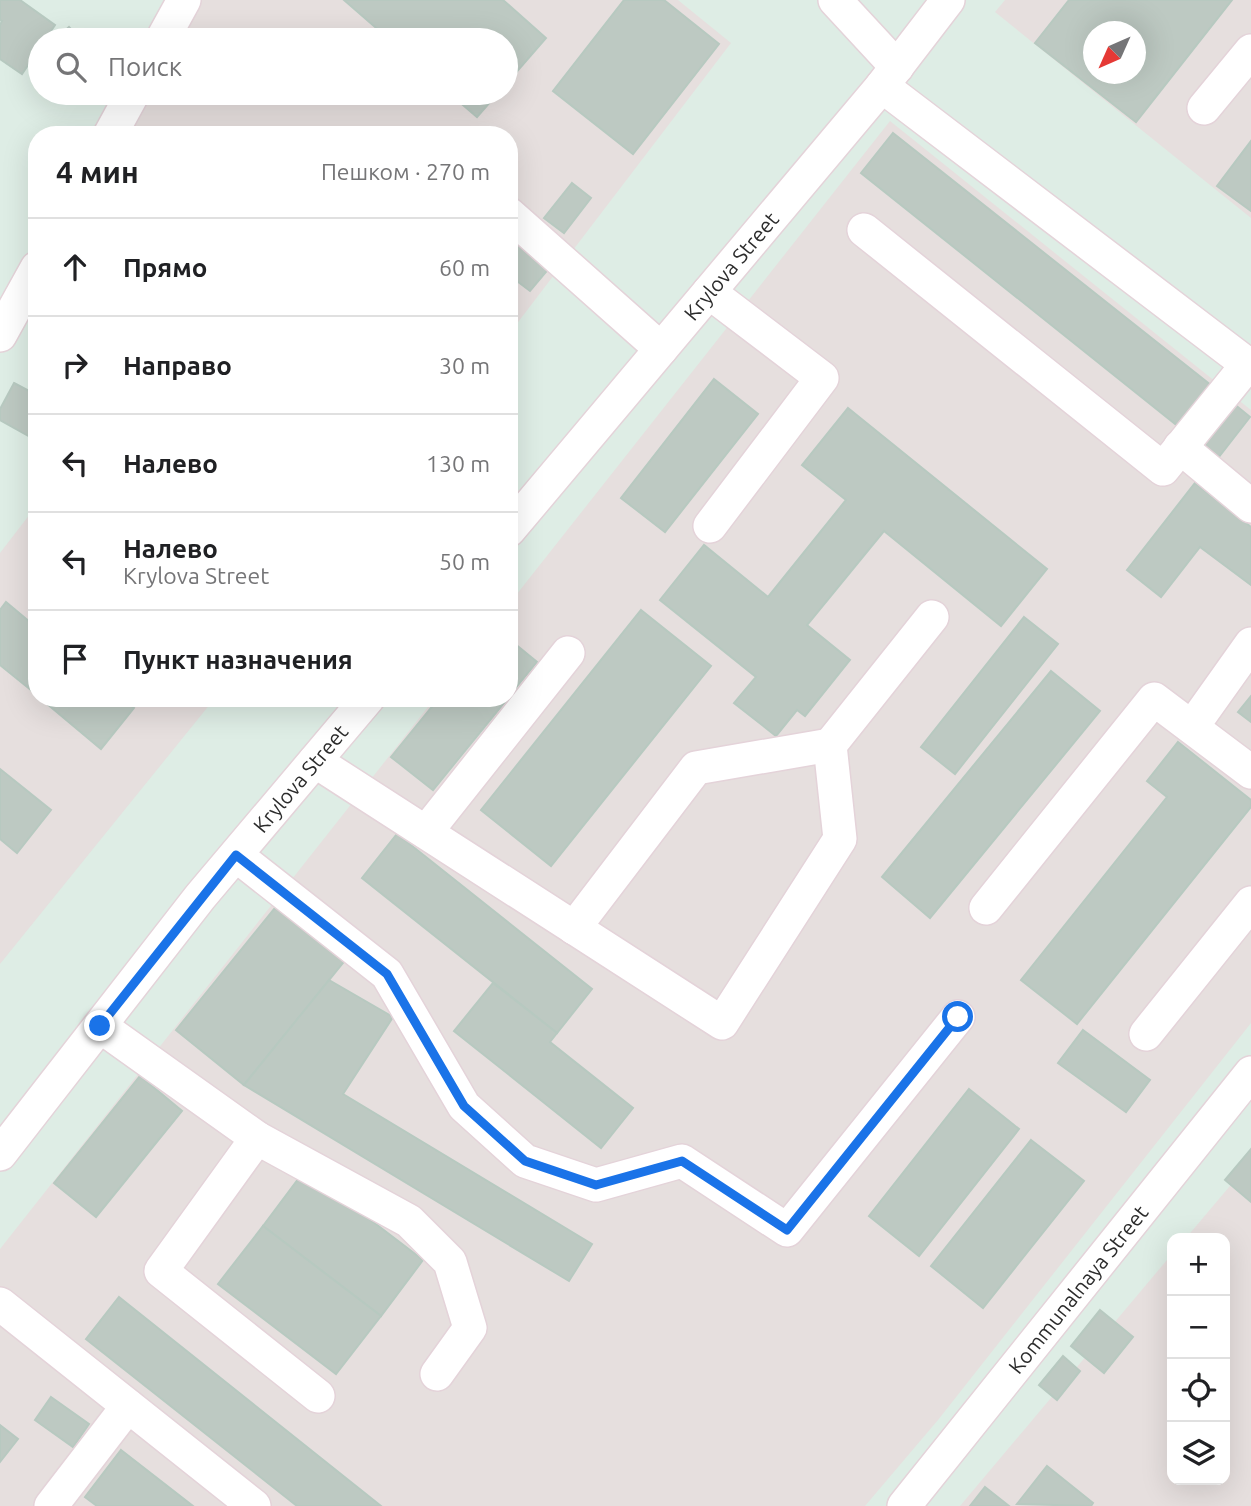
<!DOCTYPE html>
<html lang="ru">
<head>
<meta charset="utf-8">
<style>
  :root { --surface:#fff; --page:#f6f6f6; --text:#202124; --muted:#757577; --line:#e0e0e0 }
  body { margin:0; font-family:Ubuntu,sans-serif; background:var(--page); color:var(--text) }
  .controls { position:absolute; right:21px; bottom:21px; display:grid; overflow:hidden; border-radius:14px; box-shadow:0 7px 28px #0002 }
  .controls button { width:63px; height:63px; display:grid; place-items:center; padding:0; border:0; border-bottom:2px solid var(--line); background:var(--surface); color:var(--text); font:35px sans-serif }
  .compass { position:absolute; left:1083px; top:21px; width:63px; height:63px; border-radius:50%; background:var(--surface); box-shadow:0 7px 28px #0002; rotate:225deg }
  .stop { position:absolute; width:21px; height:21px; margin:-16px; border:5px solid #1a73e8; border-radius:50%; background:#fff }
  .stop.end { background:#1a73e8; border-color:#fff; box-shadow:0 2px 7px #0008 }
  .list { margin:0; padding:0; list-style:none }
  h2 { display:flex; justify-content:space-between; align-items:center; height:91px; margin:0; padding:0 28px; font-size:30px }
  h2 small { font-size:23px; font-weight:400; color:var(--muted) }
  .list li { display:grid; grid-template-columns:46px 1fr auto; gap:21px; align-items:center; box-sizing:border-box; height:98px; padding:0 28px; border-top:2px solid var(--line) }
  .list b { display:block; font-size:26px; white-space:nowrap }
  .list p { margin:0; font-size:23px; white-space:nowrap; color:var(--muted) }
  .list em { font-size:23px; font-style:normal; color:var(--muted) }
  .icon { flex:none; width:38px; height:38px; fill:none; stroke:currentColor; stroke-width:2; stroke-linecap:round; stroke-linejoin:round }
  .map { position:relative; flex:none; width:1251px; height:1506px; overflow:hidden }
  .search { position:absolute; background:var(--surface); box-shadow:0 7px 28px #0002; left:28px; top:28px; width:490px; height:77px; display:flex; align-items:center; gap:18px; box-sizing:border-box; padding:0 24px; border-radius:38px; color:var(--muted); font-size:26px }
  .panel { position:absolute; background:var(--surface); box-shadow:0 7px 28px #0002; left:28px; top:126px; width:490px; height:581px; border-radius:28px }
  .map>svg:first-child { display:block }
</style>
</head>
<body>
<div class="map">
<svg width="1251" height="1506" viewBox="0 0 1251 1506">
  <rect width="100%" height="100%" fill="#deede5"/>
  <g fill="#e6dfde" fill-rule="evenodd">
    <path d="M198 0H678L731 43 509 334V135H128L150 93H506V40H177Z"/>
    <path d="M1005 0H1251V218L995 12ZM1094 32H1136V74H1094Z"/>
    <path d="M890 121 1251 410V1023L938 1420 865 1506H0V1249L435 698H509V604Z"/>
    <path d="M37 505V698H215L0 964V553Z"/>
    <path d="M1251 1161V1506H960L1172 1254V1480H1225V1238H1186Z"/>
  </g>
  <g fill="#bdc9c2" stroke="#b7c9c0" stroke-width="2" fill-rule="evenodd">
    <path d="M0 0H20L55 25 45 40H40V47L22 74 0 59V25L2 21 0 20Z"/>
    <path d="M344 0H503L546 38 506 84V40H390Z"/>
    <path d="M624 0H664L719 44 633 154 553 91Z"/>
    <path d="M1069 0H1232L1136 122 1035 43ZM1094 32H1136V74H1094Z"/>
    <path d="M69 27 81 40H55Z"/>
    <path d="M449 93H498L477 117Z"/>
    <path d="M893 133 1217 390 1184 431 861 173Z"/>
    <path d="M1251 141V211L1217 186Z"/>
    <path d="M572 183 591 198 564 233 544 218Z"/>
    <path d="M509 233 551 266 530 291 509 275Z"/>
    <path d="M714 379 758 414 665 532 621 498Z"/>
    <path d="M14 383 37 395V430L32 438 0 420V409Z"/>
    <path d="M1217 390 1250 417 1218 458 1184 431Z"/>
    <path d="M848 408 1047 569 1001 626 884 531 807 625 850 660 805 716 797 710 776 736 734 703 756 677 660 600 704 545 768 597 846 500 802 465Z"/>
    <path d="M1195 483 1251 527V585L1200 547 1161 597 1127 570Z"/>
    <path d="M6 602 37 628V695L0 665V610Z"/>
    <path d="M641 610 711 666 551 866 481 810Z"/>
    <path d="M1024 617 1058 644 955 774 921 747Z"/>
    <path d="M509 639 537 662 509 696Z"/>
    <path d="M1051 671 1100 711 930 918 882 877Z"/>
    <path d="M1251 696V722L1238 712Z"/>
    <path d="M40 698H122L134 708 101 749Z"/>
    <path d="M439 698H508L433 790 391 757Z"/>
    <path d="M1178 742 1251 800V807L1077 1024 1021 980 1167 797 1147 781Z"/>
    <path d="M0 769 51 810 17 853 0 839Z"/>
    <path d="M397 834 592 989 557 1033 362 878Z"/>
    <path d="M279 903 347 958 244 1085 176 1030Z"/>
    <path d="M329 980 393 1017 343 1094 592 1244 569 1281 244 1085Z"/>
    <path d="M493 983 557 1033 550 1042 633 1108 601 1148 454 1031Z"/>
    <path d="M1083 1030 1150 1080 1126 1112 1058 1063Z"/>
    <path d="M140 1076 182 1111 96 1217 54 1183Z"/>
    <path d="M969 1089 1019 1129 919 1256 869 1216Z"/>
    <path d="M1031 1140 1084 1181 983 1308 931 1266Z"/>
    <path d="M1251 1149V1202L1225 1180Z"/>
    <path d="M305 1170 423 1260 381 1316 263 1226Z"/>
    <path d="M263 1226 381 1316 336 1374 218 1284Z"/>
    <path d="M119 1297 381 1506H297L86 1339Z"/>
    <path d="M1100 1310 1133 1337 1104 1373 1071 1346Z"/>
    <path d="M1063 1356 1080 1371 1057 1400 1039 1385Z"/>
    <path d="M51 1397 89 1424 73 1447 35 1420Z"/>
    <path d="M0 1425 18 1439 0 1462Z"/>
    <path d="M121 1450 193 1506H97L85 1497Z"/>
    <path d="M1047 1466 1093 1503 1091 1506 1017 1504Z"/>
    <path d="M985 1487 1009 1506H970Z"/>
  </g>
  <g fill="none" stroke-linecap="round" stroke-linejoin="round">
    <g stroke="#e4d3d9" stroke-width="36">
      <g id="minor">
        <path d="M835 0 897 67"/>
        <path d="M162 40 184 0"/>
        <path d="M882 86 1251 367"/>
        <path d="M1204 108 1251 51"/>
        <path d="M110 135 133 93"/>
        <path d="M509 214 661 349"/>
        <path d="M864 230 1163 469 1248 364"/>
        <path d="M709 292 822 378 710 526"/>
        <path d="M0 335 37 268"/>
        <path d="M1180 447 1251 506"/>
        <path id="s1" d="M509 530 882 86 948 0"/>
        <path d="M1192 727 1251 644"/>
        <path d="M315 761 722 1023 840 839 830 745 932 617"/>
        <path d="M426 832 568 653"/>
        <path d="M236 855 387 974 464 1106 525 1161 596 1185 682 1161 787 1230 958 1017"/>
        <path d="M986 908 1154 699 1251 772"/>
        <path d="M574 928 696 768 830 745"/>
        <path d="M100 1026 257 1138 409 1221 450 1262 470 1328 437 1374"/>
        <path d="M1146 1034 1251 903"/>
        <path d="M257 1138 161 1271 318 1396"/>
        <path id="s2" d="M0 1154 200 897 368 698"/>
        <path d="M0 1304 254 1506"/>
        <path d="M51 1506 128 1406"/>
        <path id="s3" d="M904 1506 1251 1073"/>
      </g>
    </g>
    <use href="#minor" stroke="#fff" stroke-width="33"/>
  </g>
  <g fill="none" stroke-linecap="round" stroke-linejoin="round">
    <path stroke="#1a73e8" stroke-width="9" d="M100 1026 236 855 387 974 464 1106 525 1161 596 1185 682 1161 787 1230 958 1017"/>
  </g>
  <g text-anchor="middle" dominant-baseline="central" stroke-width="5" stroke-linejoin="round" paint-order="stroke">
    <g font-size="21" fill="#2c2c2c" stroke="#fff">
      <text stroke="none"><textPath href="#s1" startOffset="345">Krylova Street</textPath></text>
      <text stroke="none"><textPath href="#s2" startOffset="481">Krylova Street</textPath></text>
      <text stroke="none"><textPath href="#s3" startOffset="278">Kommunalnaya Street</textPath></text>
    </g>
  </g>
</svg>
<div class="controls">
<button>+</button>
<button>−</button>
<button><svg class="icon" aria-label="locate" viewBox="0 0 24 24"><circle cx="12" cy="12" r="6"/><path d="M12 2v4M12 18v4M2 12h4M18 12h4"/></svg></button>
<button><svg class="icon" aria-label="layers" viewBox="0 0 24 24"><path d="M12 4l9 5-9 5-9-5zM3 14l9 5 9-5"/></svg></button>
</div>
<svg class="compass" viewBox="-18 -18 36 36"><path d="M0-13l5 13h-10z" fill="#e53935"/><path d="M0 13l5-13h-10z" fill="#757577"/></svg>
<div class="stop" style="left:958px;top:1017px"></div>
<div class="stop end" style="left:100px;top:1026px"></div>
<div class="search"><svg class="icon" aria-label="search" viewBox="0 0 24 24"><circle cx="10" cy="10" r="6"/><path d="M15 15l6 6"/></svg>Поиск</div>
<section class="panel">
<h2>4 мин<small>Пешком · 270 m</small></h2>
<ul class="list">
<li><svg class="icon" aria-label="ahead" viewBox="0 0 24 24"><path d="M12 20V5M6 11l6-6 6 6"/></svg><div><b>Прямо</b></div><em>60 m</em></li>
<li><svg class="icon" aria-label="right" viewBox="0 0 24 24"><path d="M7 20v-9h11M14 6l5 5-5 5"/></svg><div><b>Направо</b></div><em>30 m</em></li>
<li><svg class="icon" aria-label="left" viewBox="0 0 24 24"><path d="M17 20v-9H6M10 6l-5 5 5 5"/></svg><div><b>Налево</b></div><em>130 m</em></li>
<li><svg class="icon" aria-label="left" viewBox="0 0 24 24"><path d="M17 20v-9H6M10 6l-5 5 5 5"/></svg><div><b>Налево</b><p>Krylova Street</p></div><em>50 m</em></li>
<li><svg class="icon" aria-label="arrive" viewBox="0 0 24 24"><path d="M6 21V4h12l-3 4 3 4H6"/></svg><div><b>Пункт назначения</b></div></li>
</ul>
</section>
</div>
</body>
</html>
